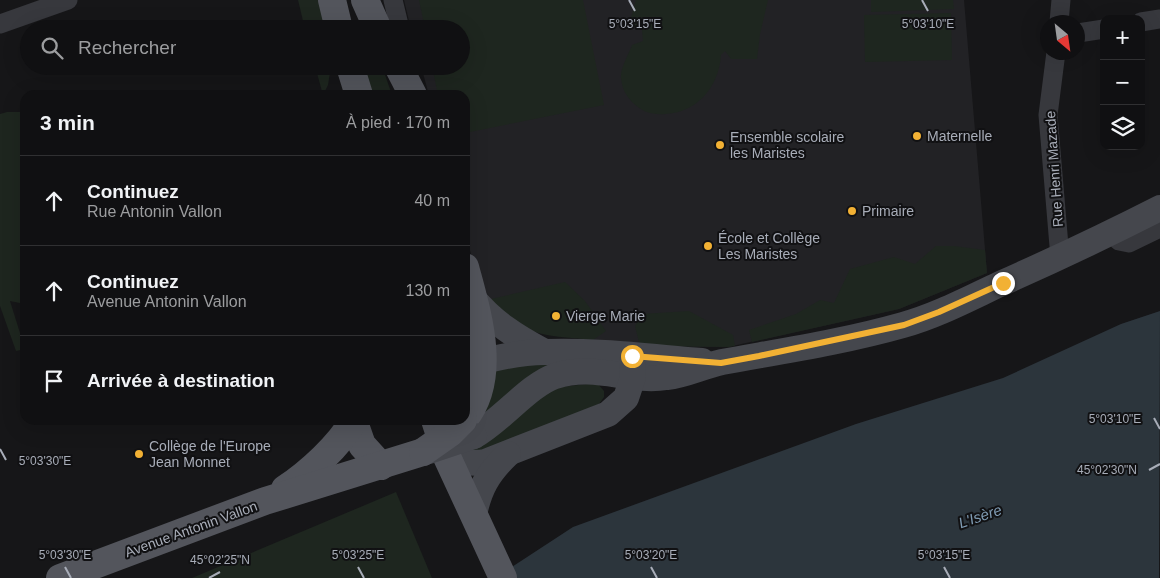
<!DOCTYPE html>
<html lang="fr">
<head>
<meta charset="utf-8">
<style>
  :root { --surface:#101012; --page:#19191b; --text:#f1f3f6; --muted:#9c9d9f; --line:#303032 }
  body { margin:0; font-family:Helvetica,sans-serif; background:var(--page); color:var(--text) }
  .controls { position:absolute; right:15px; top:15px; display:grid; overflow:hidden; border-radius:10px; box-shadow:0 5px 20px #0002 }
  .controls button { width:45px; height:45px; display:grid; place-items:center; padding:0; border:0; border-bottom:1px solid var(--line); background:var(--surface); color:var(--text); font:25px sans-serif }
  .compass { position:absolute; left:1040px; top:15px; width:45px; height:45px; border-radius:50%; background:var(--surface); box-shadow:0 5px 20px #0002; rotate:151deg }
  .stop { position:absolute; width:15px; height:15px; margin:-11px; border:4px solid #f2b134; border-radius:50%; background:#fff }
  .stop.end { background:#f2b134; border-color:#fff; box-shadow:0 1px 5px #0008 }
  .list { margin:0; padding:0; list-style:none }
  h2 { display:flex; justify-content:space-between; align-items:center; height:65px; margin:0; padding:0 20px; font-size:21px }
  h2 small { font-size:16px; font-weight:400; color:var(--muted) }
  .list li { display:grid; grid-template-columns:32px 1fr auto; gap:15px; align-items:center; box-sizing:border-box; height:90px; padding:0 20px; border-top:1px solid var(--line) }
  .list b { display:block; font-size:19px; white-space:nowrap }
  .list p { margin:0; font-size:16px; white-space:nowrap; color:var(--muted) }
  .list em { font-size:16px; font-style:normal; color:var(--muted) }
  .icon { flex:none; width:28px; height:28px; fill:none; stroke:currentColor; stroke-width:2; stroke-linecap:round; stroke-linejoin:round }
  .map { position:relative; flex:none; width:1160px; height:578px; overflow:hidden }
  .search { position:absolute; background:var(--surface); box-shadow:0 5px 20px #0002; left:20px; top:20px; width:450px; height:55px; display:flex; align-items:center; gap:12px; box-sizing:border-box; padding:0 18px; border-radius:28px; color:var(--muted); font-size:19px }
  .panel { position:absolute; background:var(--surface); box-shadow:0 5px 20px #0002; left:20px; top:90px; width:450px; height:335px; border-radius:15px }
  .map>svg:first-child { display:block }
</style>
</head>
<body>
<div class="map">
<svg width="1160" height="578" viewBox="0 0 1160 578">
  <rect width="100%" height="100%" fill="#161618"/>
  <path fill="#222225" d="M404 0H964L987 273 899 309 728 347 640 346 538 333 491 299 478 281 465 231V95H429L421 66H461V29H411Z"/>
  <g fill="#1e261f">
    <path d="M298 0H323L330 29H305Z"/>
    <path d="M419 0H583L604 105 465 133V95H438L432 66H461V29H425Z"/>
    <path d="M636 0H768L760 34 757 59H731L725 51 721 55C719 86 698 112 666 114 652 115 642 112 632 102 625 94 622 88 621 78 620 68 629 54 632 45L643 41 642 30 629 25Z"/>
    <path d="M871 0H953L954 9 871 12Z"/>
    <path d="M951 13 952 60 865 62 864 15Z"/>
    <path d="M315 66H331L328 85 323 95Z"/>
    <path d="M359 66H382L392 95H368Z"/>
    <path d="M7 112H25V304L10 301 25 349 16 351 0 306V114Z"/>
    <path d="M936 246H954L985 250 987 273 899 309 752 342 749 330 796 314 820 300 834 303 850 269 894 257 915 264Z"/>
    <path d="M565 282 585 301 606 331 593 340C568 337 538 338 517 323 507 317 499 307 491 299Z"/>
    <path d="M689 311 733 335 735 346 728 347 640 346 635 326 642 314Z"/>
    <path d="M560 357 493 417 479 416 492 365Z"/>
    <path d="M597 383 604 391V397L599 404 480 456 461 451 550 388Z"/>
    <path d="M396 492 432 578H192Z"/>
  </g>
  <path fill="#2c353c" d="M1160 311 1159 578H495L573 527 856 424 1003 378 1121 324Z"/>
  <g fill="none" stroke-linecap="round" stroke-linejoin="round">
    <g stroke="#37383d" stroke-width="19">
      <path d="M393 0 400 29"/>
      <path d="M1059 22 1061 0"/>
      <path d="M1141 22 1160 19"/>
      <path d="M0 24 68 0"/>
      <path d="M1078 33 1104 29"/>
      <path d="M1056 52 1048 115 1059 246 1063 256"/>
      <path d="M1114 231 1119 241 1129 243 1160 228"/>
    </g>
    <g stroke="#45474d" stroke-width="26">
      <path d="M474 299C493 322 516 337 543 351"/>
      <path d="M465 366C489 359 519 352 545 352 596 350 651 357 702 361"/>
      <path d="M474 436C501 421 529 385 555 376 596 363 628 383 667 377 686 375 703 366 722 362 782 351 843 342 903 325 936 316 968 299 1000 284 1054 260 1107 235 1160 208"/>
      <path d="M447 457C461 462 471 464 485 462L608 414 626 398 633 377 632 362"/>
      <path d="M474 515C479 489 488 473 508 454"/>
    </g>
    <g stroke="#53555c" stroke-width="28">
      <path d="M332 0 339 29"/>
      <path d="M365 0 378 29"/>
      <path d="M350 66 359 95"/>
      <path d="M398 66 413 95"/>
      <path d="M465 267C477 312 498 376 465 418"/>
      <path d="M435 420 447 457 503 578"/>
      <path d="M354 422 362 445 381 466"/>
      <path d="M285 489C309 473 339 446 354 420"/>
      <path d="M60 578 265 501 423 452"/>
    </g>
    <path stroke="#45474d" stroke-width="26" d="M429 451 474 436"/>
    <path stroke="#53555c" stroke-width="28" d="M423 452 450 433 463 420"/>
  </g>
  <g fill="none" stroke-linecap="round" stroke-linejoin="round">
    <path stroke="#f2b134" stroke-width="6" d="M632 356 721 363 759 356 904 325 939 312 1003 283"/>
  </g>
  <path fill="none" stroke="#a8adb8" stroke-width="2" d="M629 0 635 11M922 0 928 11M1154 418 1160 429M0 449 6 460M1149 470 1160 464M65 567 71 578M358 567 364 578M651 567 657 578M944 567 950 578M209 578 220 572"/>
  <g fill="#f2b134" stroke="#111113" stroke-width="2">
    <circle cx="917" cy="136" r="5"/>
    <circle cx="720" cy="145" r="5"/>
    <circle cx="852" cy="211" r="5"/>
    <circle cx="708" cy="246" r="5"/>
    <circle cx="556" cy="316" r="5"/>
    <circle cx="139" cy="454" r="5"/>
  </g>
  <g text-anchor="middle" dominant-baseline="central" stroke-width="4" stroke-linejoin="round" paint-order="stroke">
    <g font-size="14" fill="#a8adb8" stroke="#111113" text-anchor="start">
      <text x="927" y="136">Maternelle</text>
      <text x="730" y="137">Ensemble scolaire<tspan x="730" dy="16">les Maristes</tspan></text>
      <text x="862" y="211">Primaire</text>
      <text x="718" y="238">École et Collège<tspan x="718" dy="16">Les Maristes</tspan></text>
      <text x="566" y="316">Vierge Marie</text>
      <text x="149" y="446">Collège de l'Europe<tspan x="149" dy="16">Jean Monnet</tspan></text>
    </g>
    <g font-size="14" fill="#a8adb8" stroke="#111113">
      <text transform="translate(1054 169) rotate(-94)">Rue Henri Mazade</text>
      <text transform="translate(191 529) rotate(-20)">Avenue Antonin Vallon</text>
    </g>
    <g font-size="15" font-style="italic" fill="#7f9bb3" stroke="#111113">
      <text transform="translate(980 516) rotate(-19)">L'Isère</text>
    </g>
  </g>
  <g font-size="12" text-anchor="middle" fill="#a8adb8" stroke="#111113" stroke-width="4" stroke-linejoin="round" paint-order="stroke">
    <text x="635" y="28">5°03'15"E</text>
    <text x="928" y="28">5°03'10"E</text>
    <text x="1115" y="423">5°03'10"E</text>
    <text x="45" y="465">5°03'30"E</text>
    <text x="1107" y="474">45°02'30"N</text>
    <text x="65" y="559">5°03'30"E</text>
    <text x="358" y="559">5°03'25"E</text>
    <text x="651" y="559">5°03'20"E</text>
    <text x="944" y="559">5°03'15"E</text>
    <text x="220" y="564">45°02'25"N</text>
  </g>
</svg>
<div class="controls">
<button>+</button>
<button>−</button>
<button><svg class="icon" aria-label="layers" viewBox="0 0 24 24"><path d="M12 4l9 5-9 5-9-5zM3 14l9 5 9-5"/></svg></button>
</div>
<svg class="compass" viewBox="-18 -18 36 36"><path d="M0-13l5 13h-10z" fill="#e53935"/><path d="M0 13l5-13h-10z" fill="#9c9d9f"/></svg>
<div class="stop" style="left:632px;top:356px"></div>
<div class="stop end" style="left:1003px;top:283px"></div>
<div class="search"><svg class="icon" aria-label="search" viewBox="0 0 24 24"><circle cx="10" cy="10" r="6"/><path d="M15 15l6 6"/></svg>Rechercher</div>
<section class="panel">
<h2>3 min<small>À pied · 170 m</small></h2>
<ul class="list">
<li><svg class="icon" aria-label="ahead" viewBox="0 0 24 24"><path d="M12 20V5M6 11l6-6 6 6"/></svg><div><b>Continuez</b><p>Rue Antonin Vallon</p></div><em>40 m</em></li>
<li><svg class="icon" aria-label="ahead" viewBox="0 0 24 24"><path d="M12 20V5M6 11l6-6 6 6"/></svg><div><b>Continuez</b><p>Avenue Antonin Vallon</p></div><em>130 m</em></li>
<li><svg class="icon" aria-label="arrive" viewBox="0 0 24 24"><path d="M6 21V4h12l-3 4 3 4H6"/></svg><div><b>Arrivée à destination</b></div></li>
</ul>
</section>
</div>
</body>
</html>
